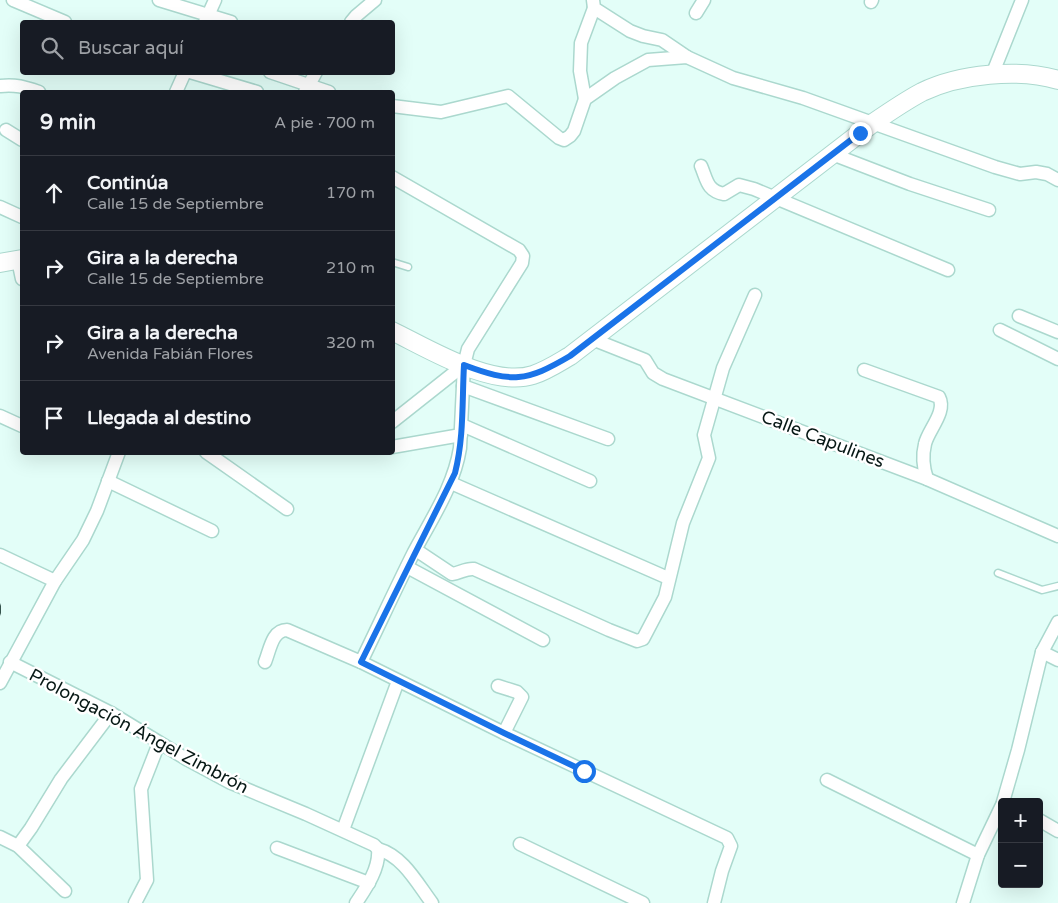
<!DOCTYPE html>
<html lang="es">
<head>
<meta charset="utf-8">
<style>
  :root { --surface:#171b24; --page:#242831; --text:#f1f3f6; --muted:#9ea1a6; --line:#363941 }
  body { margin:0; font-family:"Varela Round",sans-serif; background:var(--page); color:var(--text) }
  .controls { position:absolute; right:15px; bottom:15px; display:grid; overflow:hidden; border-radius:5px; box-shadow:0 5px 20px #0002 }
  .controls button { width:45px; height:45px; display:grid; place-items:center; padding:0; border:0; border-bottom:1px solid var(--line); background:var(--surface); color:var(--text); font:25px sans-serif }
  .stop { position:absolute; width:15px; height:15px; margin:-11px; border:4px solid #1a73e8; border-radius:50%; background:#fff }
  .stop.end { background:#1a73e8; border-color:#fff; box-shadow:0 1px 5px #0008 }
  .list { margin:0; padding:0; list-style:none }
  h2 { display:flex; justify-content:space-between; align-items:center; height:65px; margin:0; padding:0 20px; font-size:21px }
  h2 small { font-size:16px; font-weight:400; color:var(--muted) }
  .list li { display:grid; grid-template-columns:32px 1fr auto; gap:15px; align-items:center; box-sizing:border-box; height:75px; padding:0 20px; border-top:1px solid var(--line) }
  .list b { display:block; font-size:19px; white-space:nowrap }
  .list p { margin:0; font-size:16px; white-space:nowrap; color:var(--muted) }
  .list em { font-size:16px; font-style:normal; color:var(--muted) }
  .icon { flex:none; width:28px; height:28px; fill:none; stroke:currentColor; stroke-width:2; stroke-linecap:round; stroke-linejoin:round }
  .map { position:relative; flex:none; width:1058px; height:903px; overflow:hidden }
  .search { position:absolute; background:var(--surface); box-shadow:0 5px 20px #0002; left:20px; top:20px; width:375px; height:55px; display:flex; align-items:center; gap:12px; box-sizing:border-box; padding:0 18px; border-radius:5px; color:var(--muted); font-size:19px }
  .panel { position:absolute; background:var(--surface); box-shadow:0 5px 20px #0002; left:20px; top:90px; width:375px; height:365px; border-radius:5px }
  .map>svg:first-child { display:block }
</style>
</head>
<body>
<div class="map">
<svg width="1058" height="903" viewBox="0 0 1058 903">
  <rect width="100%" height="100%" fill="#e3fef8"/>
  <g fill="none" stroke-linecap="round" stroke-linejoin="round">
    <g stroke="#abd8ce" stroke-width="9">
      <g id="service">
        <path d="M392 262 408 267"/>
        <path d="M998 573 1042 590 1058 586"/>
      </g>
    </g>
    <g stroke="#abd8ce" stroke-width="15">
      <g id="minor">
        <path d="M13 0 65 22"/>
        <path d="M159 0 231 22"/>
        <path d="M593 0 594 8 630 31 643 36 662 40 687 57"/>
        <path d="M871 2 872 0"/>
        <path d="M696 13 704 0"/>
        <path d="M205 22 215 0"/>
        <path d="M351 22 356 16 375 0"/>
        <path d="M190 72 257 92"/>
        <path d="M270 72 329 92"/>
        <path d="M992 75 1022 0"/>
        <path d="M0 86C15 84 25 87 39 92"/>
        <path d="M176 92 185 72"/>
        <path d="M305 92 316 72"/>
        <path d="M585 99 580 71 581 43 594 8"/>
        <path d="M392 106 441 112 508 96 559 138 564 140 570 136 574 131 585 99 615 78 648 60 687 57 733 78 803 98 995 167 1020 174 1036 172 1047 174 1058 180"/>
        <path d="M6 130 22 140"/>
        <path d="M832 154 910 184 989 210"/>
        <path d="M701 166C707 180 707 191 724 194L739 185 754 189 948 270"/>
        <path d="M0 207 22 217"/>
        <path d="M18 260 22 279"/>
        <path d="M1019 316 1058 332"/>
        <path d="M1000 330 1058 359"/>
        <path d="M592 339 645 360 653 373 663 379 927 479 1058 536"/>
        <path d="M864 370 939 397C947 412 928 430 925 444 922 456 923 467 927 479"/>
        <path d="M463 386 608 439"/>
        <path d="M0 416 22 426"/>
        <path d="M392 422 464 365"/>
        <path d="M462 425 590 481"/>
        <path d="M392 447 461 435"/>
        <path d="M206 452 287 509"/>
        <path d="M108 481 212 531"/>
        <path d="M451 483 668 578"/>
        <path d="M416 550 452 574C460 573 466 568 474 569L609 630 637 641 643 639 665 597 683 523 709 458 704 435 723 368 755 295"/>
        <path d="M0 555 55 581"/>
        <path d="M407 567 543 640"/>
        <path d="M1042 652 1058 660"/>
        <path d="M10 662 111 713 188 760 229 782 306 814 374 845 378 849C380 868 366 888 356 903"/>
        <path d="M265 662C270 650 272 630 287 630L361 662 504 733 727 838 731 846 722 871 714 903"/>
        <path d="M361 662C379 625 396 588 414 552 432 518 454 486 460 448L464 365 468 349 522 263 523 256 519 250 392 177"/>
        <path d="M0 683 55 581 83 540 97 511 119 452"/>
        <path d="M498 686 517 692 522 697 504 733"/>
        <path d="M827 780 978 855"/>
        <path d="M1003 802 1018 750 1042 652 1058 622"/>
        <path d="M1039 820 1058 831"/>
        <path d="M343 830 398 681"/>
        <path d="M0 837 18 846 65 891"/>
        <path d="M520 844 643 903"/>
        <path d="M18 846 31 828 61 779 111 713"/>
        <path d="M277 848 369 883"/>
        <path d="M378 849C403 856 417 883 432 903"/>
        <path d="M135 903 147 880 141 789 159 743"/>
        <path d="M963 903 978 855 1002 805"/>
      </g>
    </g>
    <g stroke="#abd8ce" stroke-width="20">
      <g id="secondary">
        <path d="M0 263 22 259"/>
        <path d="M392 331C429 349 492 388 533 375 546 371 558 363 570 356L873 123C889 112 905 101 922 92 959 74 1019 68 1058 80"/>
      </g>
    </g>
    <use href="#service" stroke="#fff" stroke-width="6"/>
    <use href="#minor" stroke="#fff" stroke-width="12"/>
    <use href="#secondary" stroke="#fff" stroke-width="18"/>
  </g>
  <path fill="#35524c" d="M1 603V613L0 616V606Z"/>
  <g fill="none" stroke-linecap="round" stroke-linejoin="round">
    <path stroke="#1a73e8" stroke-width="6" d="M584 771 504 733 361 662 455 473C464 438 462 401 464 365 512 383 526 382 570 356L860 133"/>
  </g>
  <g text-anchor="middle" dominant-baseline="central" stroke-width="5" stroke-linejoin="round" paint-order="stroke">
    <g font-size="18" fill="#071815" stroke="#fff">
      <text transform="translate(823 439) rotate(21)">Calle Capulines</text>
      <text transform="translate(139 731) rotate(28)">Prolongación Ángel Zimbrón</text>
    </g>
  </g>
</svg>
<div class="controls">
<button>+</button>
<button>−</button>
</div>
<div class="stop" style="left:584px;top:771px"></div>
<div class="stop end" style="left:860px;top:133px"></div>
<div class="search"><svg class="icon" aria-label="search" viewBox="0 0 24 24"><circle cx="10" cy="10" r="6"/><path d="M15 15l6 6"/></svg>Buscar aquí</div>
<section class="panel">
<h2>9 min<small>A pie · 700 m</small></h2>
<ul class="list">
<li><svg class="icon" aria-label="ahead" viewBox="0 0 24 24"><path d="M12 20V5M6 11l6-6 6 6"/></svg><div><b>Continúa</b><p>Calle 15 de Septiembre</p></div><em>170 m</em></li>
<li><svg class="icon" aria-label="right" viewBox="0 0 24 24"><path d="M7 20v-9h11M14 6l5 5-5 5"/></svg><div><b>Gira a la derecha</b><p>Calle 15 de Septiembre</p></div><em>210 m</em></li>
<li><svg class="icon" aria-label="right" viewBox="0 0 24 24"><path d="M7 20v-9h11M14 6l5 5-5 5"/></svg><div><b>Gira a la derecha</b><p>Avenida Fabián Flores</p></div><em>320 m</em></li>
<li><svg class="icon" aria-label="arrive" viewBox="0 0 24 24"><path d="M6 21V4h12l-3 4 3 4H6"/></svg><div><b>Llegada al destino</b></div></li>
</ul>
</section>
</div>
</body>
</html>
